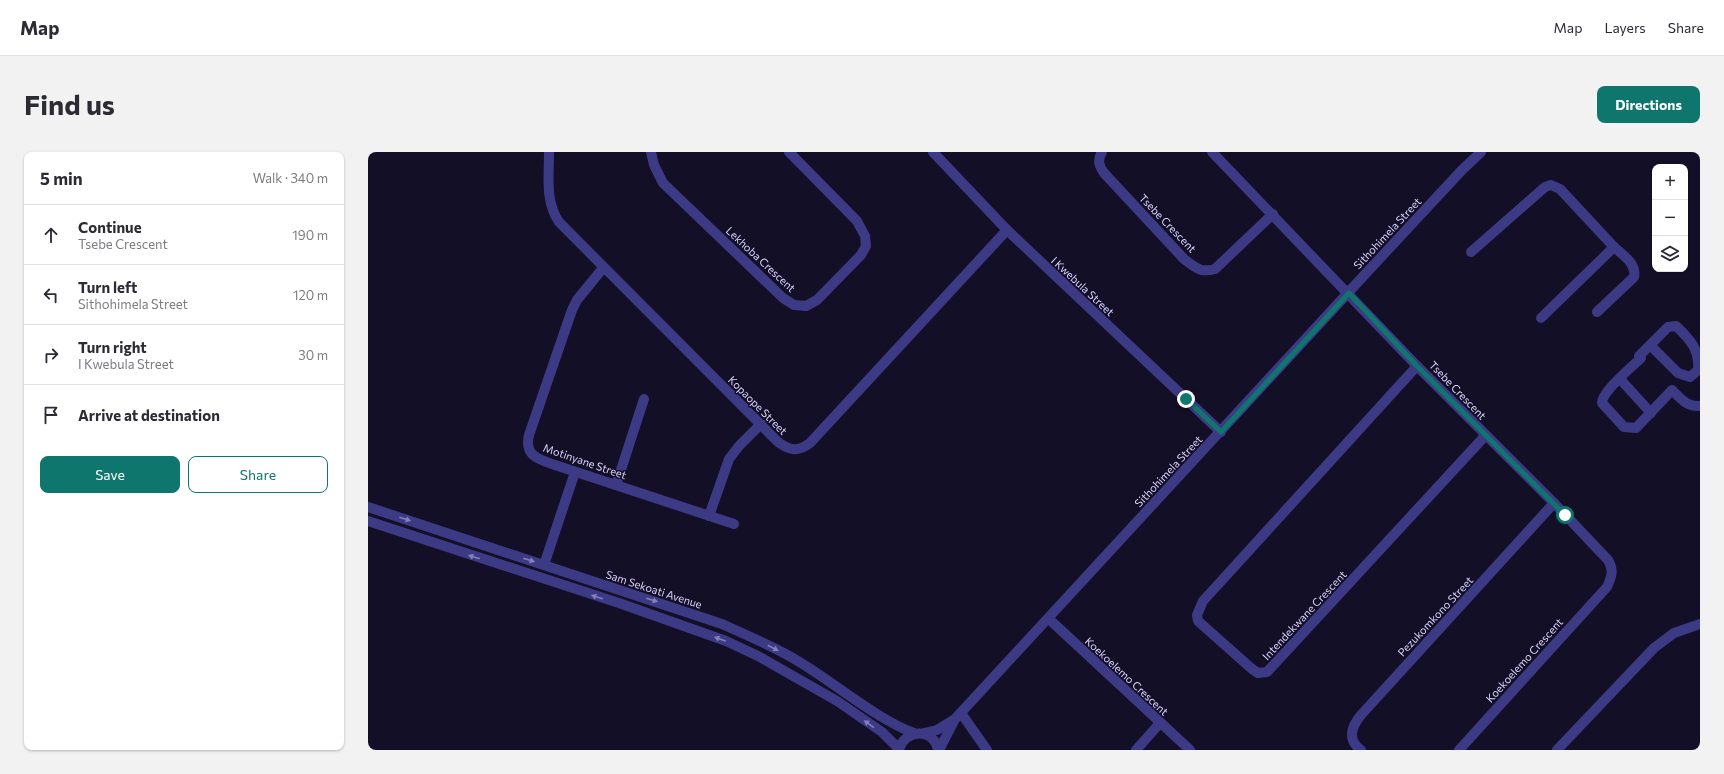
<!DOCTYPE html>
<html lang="en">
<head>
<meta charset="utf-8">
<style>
  :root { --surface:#fff; --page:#f2f2f3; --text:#2b2b33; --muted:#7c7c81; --line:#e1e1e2; --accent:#0f766e }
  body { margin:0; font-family:Commissioner,sans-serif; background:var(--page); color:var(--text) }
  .controls { position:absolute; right:12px; top:12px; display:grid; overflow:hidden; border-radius:8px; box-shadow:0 1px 3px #0004 }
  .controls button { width:36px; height:36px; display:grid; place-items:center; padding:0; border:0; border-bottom:1px solid var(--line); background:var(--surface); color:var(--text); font:20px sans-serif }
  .stop { position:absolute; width:12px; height:12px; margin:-9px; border:3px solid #0f766e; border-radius:50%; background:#fff }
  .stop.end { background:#0f766e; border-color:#fff; box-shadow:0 1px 4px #0008 }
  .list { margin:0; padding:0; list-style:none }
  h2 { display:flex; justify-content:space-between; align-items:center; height:52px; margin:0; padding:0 16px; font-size:17px }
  h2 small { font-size:13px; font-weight:400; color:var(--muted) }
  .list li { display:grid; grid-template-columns:26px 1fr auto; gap:12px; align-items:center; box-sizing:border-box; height:60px; padding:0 16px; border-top:1px solid var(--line) }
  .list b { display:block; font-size:15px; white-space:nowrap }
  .list p { margin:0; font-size:13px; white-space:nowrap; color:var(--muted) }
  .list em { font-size:13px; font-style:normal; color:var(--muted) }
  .actions { display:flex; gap:8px; padding:12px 16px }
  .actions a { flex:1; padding:9px 0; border:1px solid var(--accent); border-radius:8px; text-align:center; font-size:14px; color:var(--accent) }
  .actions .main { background:var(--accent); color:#fff }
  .icon { flex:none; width:22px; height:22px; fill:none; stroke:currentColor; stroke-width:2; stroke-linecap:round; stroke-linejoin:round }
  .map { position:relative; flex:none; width:1332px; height:598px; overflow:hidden; border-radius:8px }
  header { display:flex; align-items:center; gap:24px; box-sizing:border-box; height:56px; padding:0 20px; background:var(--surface); border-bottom:1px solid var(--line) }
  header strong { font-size:19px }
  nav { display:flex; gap:22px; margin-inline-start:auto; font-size:14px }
  .intro { display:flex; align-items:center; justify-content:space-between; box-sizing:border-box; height:96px; padding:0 24px }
  h1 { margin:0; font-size:28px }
  .button { padding:10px 18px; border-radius:8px; background:var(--accent); color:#fff; font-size:14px; font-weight:700 }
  main { display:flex; gap:24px; padding:0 24px }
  aside { flex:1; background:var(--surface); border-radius:8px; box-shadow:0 1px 3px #0004 }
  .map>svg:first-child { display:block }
</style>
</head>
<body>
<header>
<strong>Map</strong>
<nav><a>Map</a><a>Layers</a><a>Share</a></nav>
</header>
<div class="intro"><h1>Find us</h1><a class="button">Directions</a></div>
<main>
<aside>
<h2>5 min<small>Walk · 340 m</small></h2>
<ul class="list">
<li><svg class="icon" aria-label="ahead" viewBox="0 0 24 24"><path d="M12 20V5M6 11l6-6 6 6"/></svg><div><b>Continue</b><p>Tsebe Crescent</p></div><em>190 m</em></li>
<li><svg class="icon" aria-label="left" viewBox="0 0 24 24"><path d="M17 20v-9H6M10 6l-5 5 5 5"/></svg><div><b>Turn left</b><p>Sithohimela Street</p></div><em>120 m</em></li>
<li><svg class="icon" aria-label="right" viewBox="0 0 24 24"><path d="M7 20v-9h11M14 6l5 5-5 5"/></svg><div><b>Turn right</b><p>I Kwebula Street</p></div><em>30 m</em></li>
<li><svg class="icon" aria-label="arrive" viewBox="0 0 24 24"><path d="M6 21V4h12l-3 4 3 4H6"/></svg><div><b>Arrive at destination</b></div></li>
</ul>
<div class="actions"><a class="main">Save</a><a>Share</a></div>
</aside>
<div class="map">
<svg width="1332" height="598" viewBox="0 0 1332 598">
  <rect width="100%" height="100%" fill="#130f26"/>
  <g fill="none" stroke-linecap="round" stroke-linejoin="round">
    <g stroke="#3d3a85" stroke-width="10">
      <path d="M181 0C181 24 177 50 191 70L410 290C422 299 430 300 442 291L639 78"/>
      <path d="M283 0 286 13 295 31 415 146 426 153 438 154 449 148 493 103 498 94 497 84 489 69 421 0"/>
      <path d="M565 0 639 78 853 280"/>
      <path d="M734 0C729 8 731 14 736 21L816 107C828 116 832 121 847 117L905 62"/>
      <path d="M844 0 1049 214 1186 351 1240 408C1246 418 1244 424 1239 435L1091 598"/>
      <path d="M1103 100 1177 35 1183 33 1192 37 1246 95 1173 166"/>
      <path d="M235 116 209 148 204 158 161 283C156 304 170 307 187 313L366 372"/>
      <path d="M1229 160 1266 125C1269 112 1255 103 1246 95"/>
      <path d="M1271 204 1300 175 1308 174C1322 187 1332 198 1330 218L1322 225 1310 221 1282 193"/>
      <path d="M1273 206C1264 215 1234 239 1234 251L1256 275 1268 276 1304 238C1313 247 1319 255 1332 254"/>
      <path d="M1049 214 835 449 829 463 830 469 884 517 890 521 899 520 1117 284"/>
      <path d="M1252 227 1283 261"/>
      <path d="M248 333 276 247"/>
      <path d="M0 355 354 472C385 486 416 499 444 518 475 538 513 569 546 581"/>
      <path d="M341 364 361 307 371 294 393 272"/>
      <path d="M0 369 251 451 358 489 390 504 469 549 514 580 531 597"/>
      <path d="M176 413 207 320"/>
      <path d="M681 467 822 598"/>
      <path d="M593 561 619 598"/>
      <path d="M556 581 569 578 587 567 1001 118 1094 18 1113 0"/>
      <path d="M531 598C536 577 566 575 570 598"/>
      <path d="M571 598 587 567"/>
      <path d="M768 598 792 571"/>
      <path d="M993 598C979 588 983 575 993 563L1186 351"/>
      <path d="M1189 598 1286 496 1306 481 1332 472"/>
    </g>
  </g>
  <defs><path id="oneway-solid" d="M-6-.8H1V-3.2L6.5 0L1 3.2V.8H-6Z"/></defs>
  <g fill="#837fbc">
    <use href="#oneway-solid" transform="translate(37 367) rotate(18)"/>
    <use href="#oneway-solid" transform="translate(106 405) rotate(-162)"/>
    <use href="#oneway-solid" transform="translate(161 408) rotate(18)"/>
    <use href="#oneway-solid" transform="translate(229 445) rotate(-162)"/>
    <use href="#oneway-solid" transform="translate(284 448) rotate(18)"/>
    <use href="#oneway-solid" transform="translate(352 487) rotate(-160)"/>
    <use href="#oneway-solid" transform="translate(405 496) rotate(27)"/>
    <use href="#oneway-solid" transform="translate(501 572) rotate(-144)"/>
  </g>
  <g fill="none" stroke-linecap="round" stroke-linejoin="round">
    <path stroke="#0f766e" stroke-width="5" d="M818 247 853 280 981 141 1049 214 1197 363"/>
  </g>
  <g text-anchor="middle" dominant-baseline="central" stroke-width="3" stroke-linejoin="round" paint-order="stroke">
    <g font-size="11" fill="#d9d4ff" stroke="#130f26">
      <text transform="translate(800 71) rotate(46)">Tsebe Crescent</text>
      <text transform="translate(1019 81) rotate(-47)">Sithohimela Street</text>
      <text transform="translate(393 107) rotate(43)">Lekhoba Crescent</text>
      <text transform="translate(715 134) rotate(43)">I Kwebula Street</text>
      <text transform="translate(1090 238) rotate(46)">Tsebe Crescent</text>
      <text transform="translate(390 253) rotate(45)">Kopaope Street</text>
      <text transform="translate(217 309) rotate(19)">Motinyane Street</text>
      <text transform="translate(800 319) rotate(-47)">Sithohimela Street</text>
      <text transform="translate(286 437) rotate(18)">Sam Sekoati Avenue</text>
      <text transform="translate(936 463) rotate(-47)">Intendekwane Crescent</text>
      <text transform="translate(1067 464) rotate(-47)">Pezukomkono Street</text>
      <text transform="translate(1156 508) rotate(-48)">Koekoelemo Crescent</text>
      <text transform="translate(759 524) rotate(43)">Koekoelemo Crescent</text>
    </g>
  </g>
</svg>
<div class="controls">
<button>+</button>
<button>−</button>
<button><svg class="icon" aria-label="layers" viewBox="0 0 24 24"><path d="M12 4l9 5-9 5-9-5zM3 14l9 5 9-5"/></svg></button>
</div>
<div class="stop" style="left:1197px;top:363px"></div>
<div class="stop end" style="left:818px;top:247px"></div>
</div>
</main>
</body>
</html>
